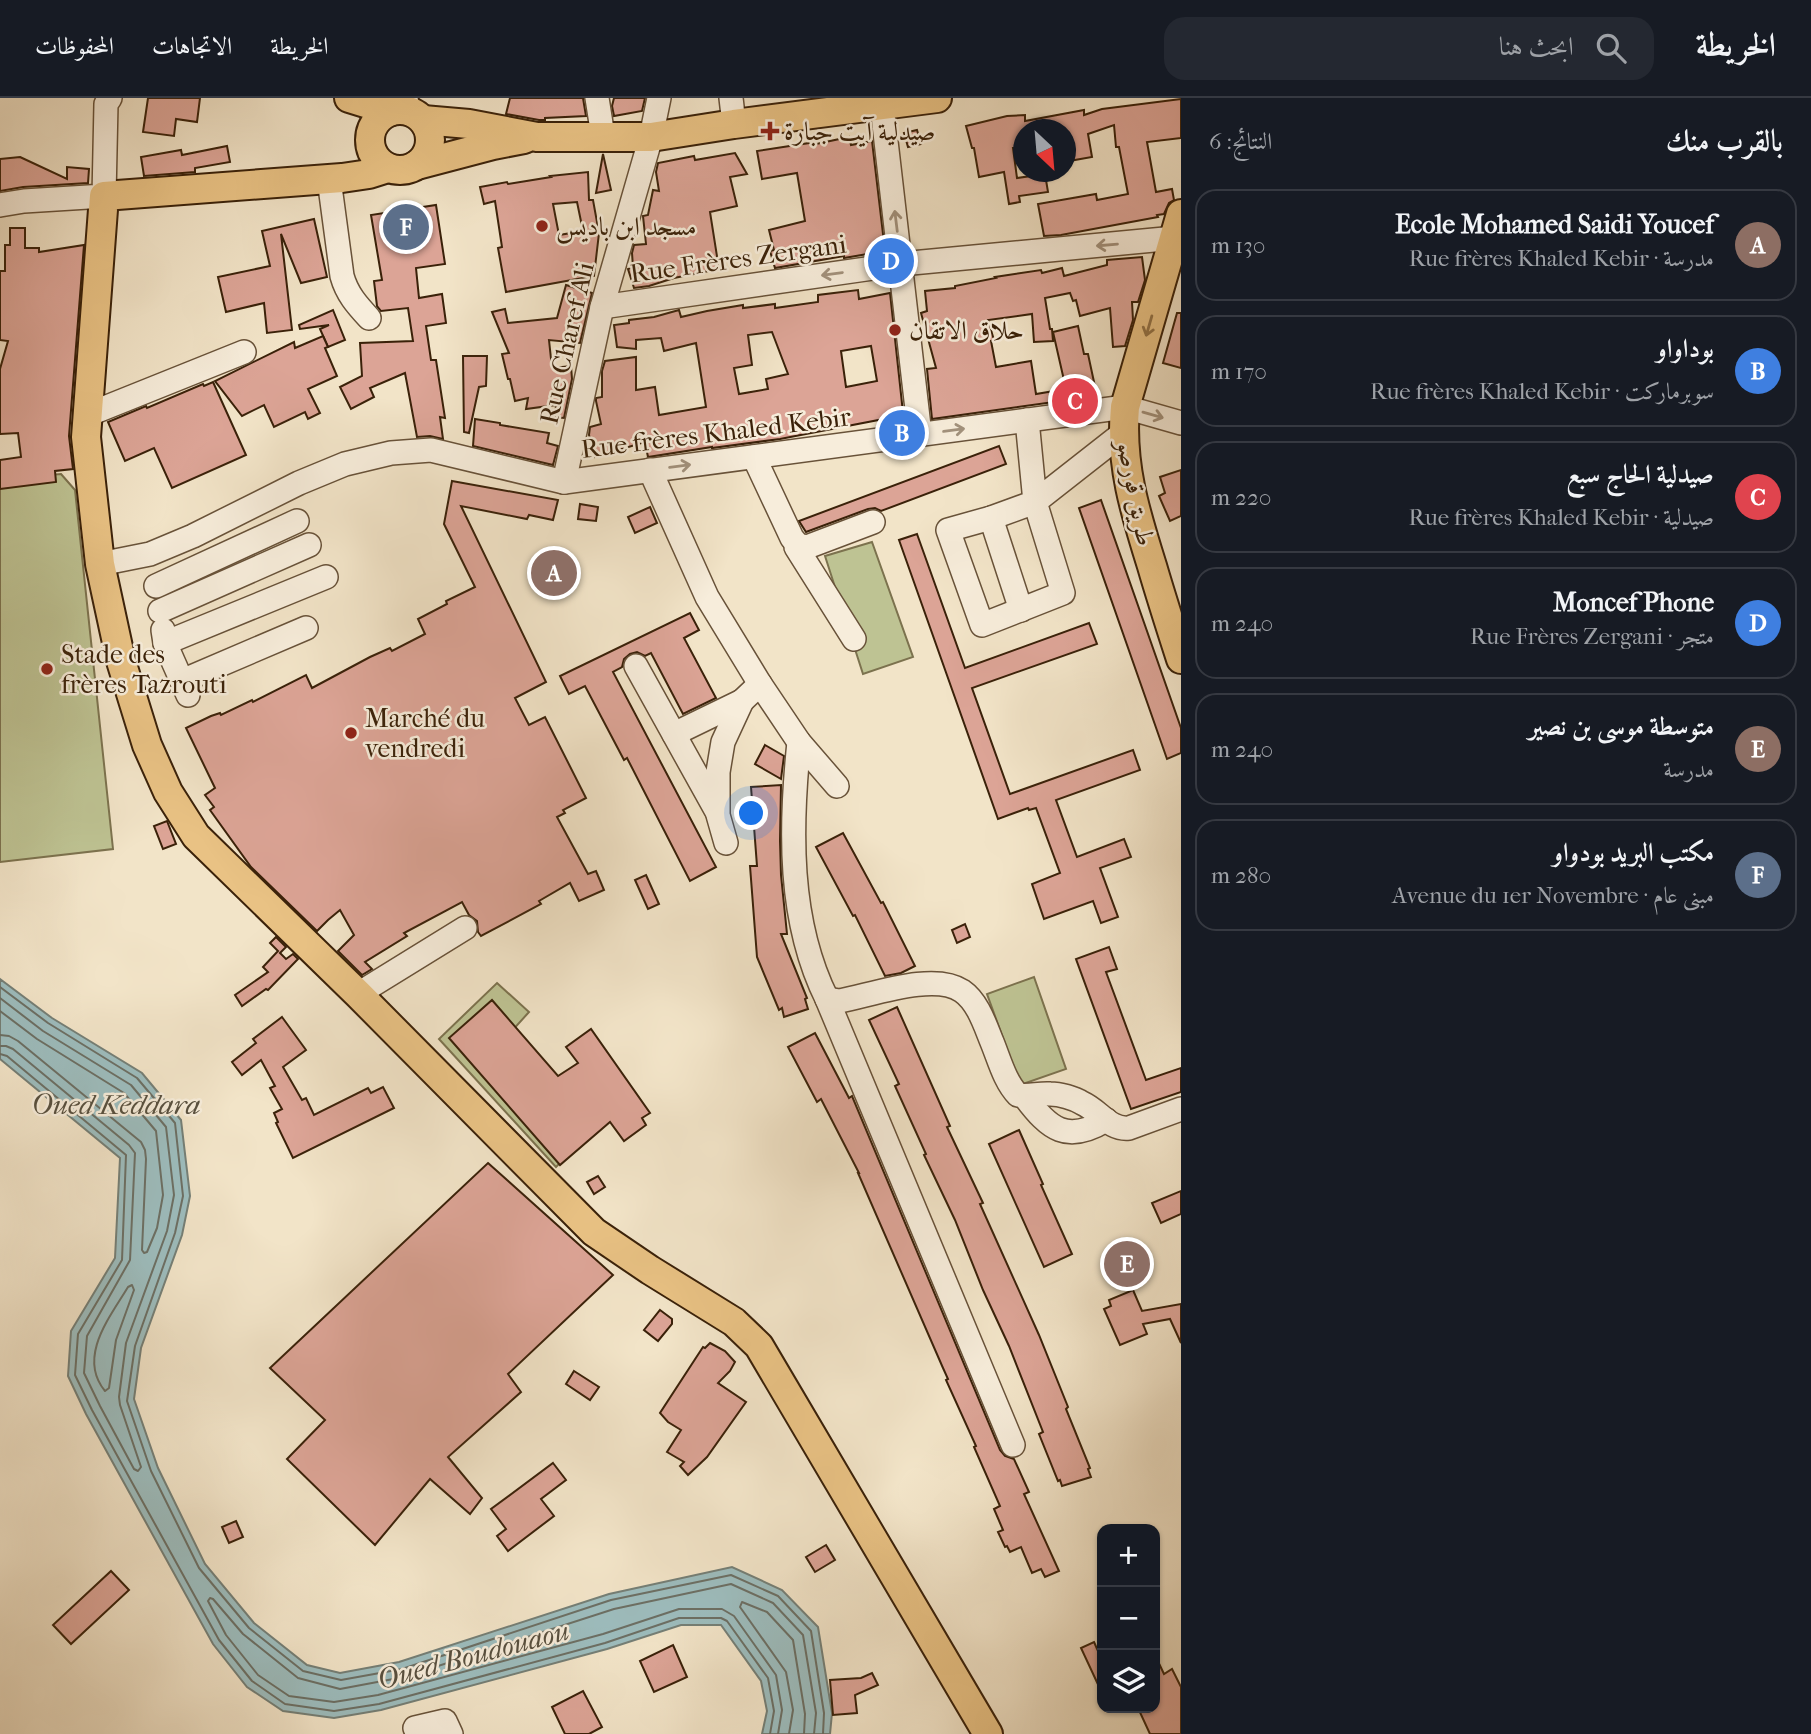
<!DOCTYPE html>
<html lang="ar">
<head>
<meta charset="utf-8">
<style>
  :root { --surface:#171b24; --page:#242831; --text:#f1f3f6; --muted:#9ea1a6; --line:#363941; --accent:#c59692 }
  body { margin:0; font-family:"IM FELL French Canon",Amiri,serif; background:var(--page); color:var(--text); direction:rtl }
  .controls { position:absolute; right:21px; bottom:21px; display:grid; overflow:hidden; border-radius:14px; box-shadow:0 2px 5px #0004 }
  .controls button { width:63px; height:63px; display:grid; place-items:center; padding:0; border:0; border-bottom:2px solid var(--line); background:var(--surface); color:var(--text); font:35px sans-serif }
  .compass { position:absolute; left:1013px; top:21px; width:63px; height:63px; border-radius:50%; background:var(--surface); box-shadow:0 2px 5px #0004; rotate:154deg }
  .you { position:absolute; left:752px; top:716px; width:24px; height:24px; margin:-18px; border:5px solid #fff; border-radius:50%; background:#1a73e8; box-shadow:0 0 0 10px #1a73e833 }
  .badge { display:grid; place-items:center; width:46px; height:46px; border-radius:50%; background:var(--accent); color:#fff; font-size:23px; font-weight:700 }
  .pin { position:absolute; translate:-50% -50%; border:4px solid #fff; box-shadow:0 2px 7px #0006 }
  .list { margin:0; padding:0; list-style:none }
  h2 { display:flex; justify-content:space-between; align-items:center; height:91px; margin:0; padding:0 28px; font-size:30px }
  h2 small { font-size:23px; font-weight:400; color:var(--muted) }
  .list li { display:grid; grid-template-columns:46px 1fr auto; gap:21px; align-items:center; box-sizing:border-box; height:112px; margin:0 14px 14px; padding:0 14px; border:2px solid var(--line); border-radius:21px }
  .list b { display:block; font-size:26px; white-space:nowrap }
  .list p { margin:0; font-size:23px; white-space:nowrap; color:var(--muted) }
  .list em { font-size:23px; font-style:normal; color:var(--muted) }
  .icon { flex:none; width:38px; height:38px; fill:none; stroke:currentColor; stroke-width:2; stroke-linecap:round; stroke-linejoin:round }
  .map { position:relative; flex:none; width:1181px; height:1636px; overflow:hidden; direction:ltr }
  header { display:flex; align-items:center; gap:42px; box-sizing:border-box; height:98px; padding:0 35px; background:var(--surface); border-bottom:2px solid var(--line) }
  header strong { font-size:33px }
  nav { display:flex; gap:38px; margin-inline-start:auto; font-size:24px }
  .search { width:490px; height:63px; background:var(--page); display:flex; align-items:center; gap:18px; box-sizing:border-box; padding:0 24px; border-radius:21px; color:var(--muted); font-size:26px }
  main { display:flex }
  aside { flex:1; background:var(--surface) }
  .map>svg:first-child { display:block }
</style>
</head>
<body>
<header>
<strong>الخريطة</strong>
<div class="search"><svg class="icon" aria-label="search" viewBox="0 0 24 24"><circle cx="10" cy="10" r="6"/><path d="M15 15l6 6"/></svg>ابحث هنا</div>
<nav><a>الخريطة</a><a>الاتجاهات</a><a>المحفوظات</a></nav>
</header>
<main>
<aside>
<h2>بالقرب منك<small>النتائج: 6</small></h2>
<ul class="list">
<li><span class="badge" style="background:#8d6e63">A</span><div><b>Ecole Mohamed Saidi Youcef</b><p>مدرسة · Rue frères Khaled Kebir</p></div><em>130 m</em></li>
<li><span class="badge" style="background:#3f7fe0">B</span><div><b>بوداواو</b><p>سوبرماركت · Rue frères Khaled Kebir</p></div><em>170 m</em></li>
<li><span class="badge" style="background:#e0444e">C</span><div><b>صيدلية الحاج سبع</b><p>صيدلية · Rue frères Khaled Kebir</p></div><em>220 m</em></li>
<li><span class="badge" style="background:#3f7fe0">D</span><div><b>Moncef Phone</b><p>متجر · Rue Frères Zergani</p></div><em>240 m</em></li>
<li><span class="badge" style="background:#8d6e63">E</span><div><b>متوسطة موسى بن نصير</b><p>مدرسة</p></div><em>240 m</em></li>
<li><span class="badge" style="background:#5c6f8a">F</span><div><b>مكتب البريد بودواو</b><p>مبنى عام · Avenue du 1er Novembre</p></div><em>280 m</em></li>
</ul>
</aside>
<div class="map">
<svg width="1181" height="1636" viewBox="0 0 1181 1636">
  <rect width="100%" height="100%" fill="#f2e4c8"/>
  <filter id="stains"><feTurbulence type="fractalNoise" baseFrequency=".00286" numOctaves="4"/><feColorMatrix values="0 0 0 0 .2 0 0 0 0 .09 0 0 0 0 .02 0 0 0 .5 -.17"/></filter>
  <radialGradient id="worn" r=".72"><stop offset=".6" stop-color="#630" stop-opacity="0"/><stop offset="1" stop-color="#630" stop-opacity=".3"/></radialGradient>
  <g fill="#bec393" stroke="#7c724e" stroke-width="2">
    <path d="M61 376 75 392 113 751 0 764V381Z"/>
    <path d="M872 444 913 559 863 576 825 458Z"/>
    <path d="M1034 879 1066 971 1020 987 987 896Z"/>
    <path d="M497 885 529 914 501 945 592 1032 556 1069 439 941Z"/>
  </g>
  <path fill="#9dbdbe" stroke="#757f76" stroke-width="2" d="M0 881 52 920 142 975 181 1022 190 1098 182 1137 141 1250 134 1301 158 1370 205 1466 254 1525 307 1567 340 1575 399 1564 609 1496 732 1469 782 1492 818 1529 832 1615 830 1636H762L767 1613 761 1583 721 1527H681L607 1551 381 1612 334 1620 283 1613 247 1589 213 1546 86 1316 68 1278 71 1233 115 1160 120 1060 0 961Z"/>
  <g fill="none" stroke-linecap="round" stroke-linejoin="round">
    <g stroke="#6c6f64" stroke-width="2">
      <path d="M0 889 48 925 137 980 175 1025 183 1098 175 1135 135 1248 127 1303 151 1373 199 1470 249 1530 303 1573 341 1582 402 1571 611 1502 731 1477 778 1498 811 1533 824 1615 823 1636"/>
      <path d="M0 900 43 933 131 987 166 1029 174 1097 167 1133 126 1245 119 1299 120 1307 141 1369 138 1373 134 1371 100 1308 84 1275 87 1238 130 1162 135 1055 129 1047 13 951 6 948H0"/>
      <path d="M0 913 37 941 124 995 156 1033 163 1097 157 1130 147 1154 144 1155 142 1152 146 1061 145 1052 141 1044 18 943 9 938 0 937"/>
      <path d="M0 956 7 958 126 1057 122 1162 78 1236 75 1277 92 1312 219 1542 252 1583 285 1606 334 1613 379 1606 605 1545 679 1520H721L727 1523 768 1580 774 1613 770 1636"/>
      <path d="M132 1187 134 1192 116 1242 109 1290 105 1293C77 1259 110 1219 128 1189Z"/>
      <path d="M778 1636 782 1612 776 1577 734 1518 722 1511H679L603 1536 378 1597 334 1604 289 1598 258 1577 226 1537 208 1503 210 1500 213 1501 243 1536 298 1580 340 1591 404 1579 614 1511 731 1486 773 1505 803 1537 816 1615 814 1636"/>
      <path d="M789 1636 793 1612 786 1574 740 1509 742 1504 767 1514 793 1542 805 1616 804 1636"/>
    </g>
  </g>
  <g fill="#dca496" stroke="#3a2109" stroke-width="2" fill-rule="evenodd">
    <path d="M148 0H200L197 24 176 21 174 38 143 34Z"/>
    <path d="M510 0H583L586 18 545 20V22H539L506 16Z"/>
    <path d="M614 0H645L642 13 614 18 612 8Z"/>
    <path d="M1181 1V40L1147 44 1156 94 1172 91 1174 102 1169 105 1164 116 1157 117 1158 119 1061 137 1044 138 1038 106 1096 96 1097 102 1128 96 1119 49H1116L1114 27 1088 36 1092 59 1069 63 1066 46V32H1024V50H1013L1017 80 1045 76 1048 94 1019 98 1020 104 1009 106 1004 74 979 79 974 50H972L966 28 1007 18 1025 17V23L1084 12V17L1102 11Z"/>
    <path d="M917 32 921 46 908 49 904 35Z"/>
    <path d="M849 39 851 47 872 43 885 153 844 160V158L775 170 770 153 774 152 769 132 805 123 797 75 762 81 757 53 816 44V46Z"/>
    <path d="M227 48 230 64 195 70V74L144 78 141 59 181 52 182 57Z"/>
    <path d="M735 55 747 76 730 79 737 108 710 114 719 171 674 180 649 188 634 190 628 171 633 169 632 155 634 147 646 146 643 118 648 117 653 92 659 93 656 74 658 65 694 58 695 62Z"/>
    <path d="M603 56 611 92 596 95Z"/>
    <path d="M20 59 67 81V69L89 71 88 85 23 89 0 93V61Z"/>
    <path d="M588 74 589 102H593L599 135 594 178 506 194 498 150 502 149 495 103 484 106 480 89 507 84 508 86 551 79 550 78ZM577 104 583 133 559 137 553 106Z"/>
    <path d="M436 107 445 166 416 170 419 200 442 196 446 225 426 228 431 262H436L445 320 440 319 443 341 430 338 417 339 405 275 370 290 374 299 351 311 340 289 362 278 360 245 413 243 408 210 381 213 377 208 374 183 382 182 371 117Z"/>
    <path d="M314 121 327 179 301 185 281 136 292 232 267 235 264 205 226 214 218 179 270 168 262 133Z"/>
    <path d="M10 130H25V150H39V154L84 147 69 338 73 371 55 373 56 384 0 391V362L21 359 18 335 0 336V271L8 243 0 242V173H5V147H10Z"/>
    <path d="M1142 159 1145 182 1138 204H1132L1133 222 1125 248 1113 249 1110 210 1080 218 1076 202 1073 203 1070 195 1045 200 1050 231H1052L1053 243 1034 244 1032 216 988 222 994 242 991 243 996 269 1031 263 1036 296 1066 291 1053 234 1078 228 1084 256H1088L1097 298 932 321 927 271 936 270 921 215 927 213 925 193 955 190V188L996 180 995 179 1041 172 1042 175 1062 170 1064 178 1107 167V162Z"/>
    <path d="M566 187 592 195 580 245 549 242 552 270 571 268 572 281 564 320 555 319 556 307 526 311 528 300 515 303 510 281H508L502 256 509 255 492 214 505 211 508 225 557 220Z"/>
    <path d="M858 192 859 201 890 195 904 324 890 326 889 320 780 341 712 350V349L648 359 645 344 595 359 589 337 590 329 601 326 596 303V300L602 299V273L605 263 636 259V292L655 289 659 317 706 309 696 245 664 253 661 240 636 242V251L617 249 614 227 629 225V222L654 219 679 212 681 219 707 213 743 207V210L775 206V210L818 204V197ZM772 234 788 276 766 281 768 291 739 296 734 270 752 267 748 237ZM871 248 877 283 846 289 841 253Z"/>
    <path d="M333 212 345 242 328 249 320 231 329 227 300 231 299 227Z"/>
    <path d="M1177 215H1181V270L1163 265Z"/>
    <path d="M323 238 328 249 325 250 337 278 308 291 320 315 308 321 305 314 274 329 264 307 242 318 215 283 294 244 295 250Z"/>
    <path d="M463 258H487L486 288 479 289 469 335 464 334Z"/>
    <path d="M213 284 246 357 172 390 154 350 125 363 108 324 146 308 147 310 203 286 204 288Z"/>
    <path d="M475 321 500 325V327L549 335 547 345 558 348 553 367 473 348Z"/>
    <path d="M999 348 1006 366 881 413 875 410 868 411 806 434 799 423Z"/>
    <path d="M1181 372V418L1170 423 1159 398 1165 395 1160 379Z"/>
    <path d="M452 383 558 402 553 422 529 417 527 421 461 408 546 584 515 600 529 627 545 619 586 700 563 712 565 715 557 719 588 776 596 773 604 792 579 803 570 785 539 803 541 806 481 838 478 834 477 823 469 817 462 804 404 835 407 838 365 864 372 871 362 877 338 853 354 837 340 812 328 822 317 833 251 769 210 712 214 709 205 697 215 690 186 630 211 618 220 615 221 617 252 602 253 604 306 577 312 590 370 559 390 550 392 553 425 536 418 521 447 506 446 503 475 489 444 426Z"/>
    <path d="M1101 402 1181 630V655L1167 661 1079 410Z"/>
    <path d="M580 406 598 409 596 423 578 421Z"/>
    <path d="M650 409 657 425 635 435 628 419Z"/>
    <path d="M917 436 965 570 1089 525 1097 546 972 590 1010 696 1133 652 1140 672 1056 702 1077 759 1124 741 1131 759 1100 770 1118 819 1101 825 1093 803 1044 821 1032 786 1060 775 1036 710 1029 712 1028 710 998 721 899 442Z"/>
    <path d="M690 515 699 532 684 540 716 600 683 616 651 555 645 558 637 554 630 556 624 561 622 569 613 574 716 769 690 783 627 660 624 662 585 588 569 596 560 578Z"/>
    <path d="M765 647 784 658 781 681 755 666Z"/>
    <path d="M781 687 780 743 781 777 787 836H781L807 900 805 901 808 911 784 919 782 910 779 912 757 859 750 768H757L751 689Z"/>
    <path d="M167 723 176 746 163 751 154 728Z"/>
    <path d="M843 735 881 805 883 804 915 868 901 875 885 878 855 817 853 818 816 749Z"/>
    <path d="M646 777 659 806 648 811 635 782Z"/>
    <path d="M965 826 970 839 957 845 952 832Z"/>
    <path d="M276 839 286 849 280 855 286 861 293 856 298 861 268 892 266 891 242 908 235 897 268 874 263 869 278 853 270 845Z"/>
    <path d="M1109 849 1117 871 1106 874 1146 982 1181 970V994L1131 1011 1076 861Z"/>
    <path d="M492 902 558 978 578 965 566 949 591 931 650 1015 642 1020 646 1027 624 1043 610 1024 560 1067 449 940Z"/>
    <path d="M897 909 950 1028 947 1029 983 1105 980 1106 1039 1237 1068 1309 1066 1311 1090 1370 1088 1371 1091 1379 1062 1388 1060 1382 1058 1383 1039 1336 1043 1334 1009 1248 983 1192 955 1122 924 1057 926 1056 895 988 899 986 869 922Z"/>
    <path d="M282 919 306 952 283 969 302 1002 306 1000 314 1017 368 990 371 995 383 989 394 1010 293 1060 276 1025 278 1024 274 1015 282 1011 270 990 275 988 261 962 242 977 232 964 256 945 253 941Z"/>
    <path d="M815 935 849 1000 852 998 1000 1352 1005 1358 1014 1361 1029 1394 1024 1396 1059 1473 1045 1479 1041 1471 1032 1475 1021 1449 1010 1454 1007 1448 1005 1449 998 1434 1003 1432 994 1411 1000 1408 974 1349 976 1348 946 1282 948 1281 943 1270 858 1075H859L821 1001 817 1004 788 949Z"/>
    <path d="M1019 1032 1043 1086 1041 1087 1072 1156 1044 1169 989 1046Z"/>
    <path d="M488 1065 613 1177 508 1276 521 1294 448 1359 482 1400 470 1416 430 1381 375 1447 287 1361 325 1322 270 1270Z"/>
    <path d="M598 1078 605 1089 594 1096 587 1084Z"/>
    <path d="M1181 1093V1116L1161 1125 1152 1105Z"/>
    <path d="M1133 1192 1142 1213 1181 1206V1245L1170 1221 1143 1226 1147 1236 1120 1247 1104 1211 1111 1208 1109 1202Z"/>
    <path d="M660 1212 672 1221V1226L658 1243 644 1232Z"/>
    <path d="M710 1245 725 1253 735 1264 730 1273 718 1285 746 1304 707 1359 688 1377 680 1368 684 1364 667 1354 681 1332 668 1324 660 1315 703 1249 705 1250Z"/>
    <path d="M574 1273 599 1289 590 1302 566 1286Z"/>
    <path d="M553 1365 566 1382 541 1401 554 1418 508 1453 497 1438 506 1431 491 1411Z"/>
    <path d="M236 1423 243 1439 229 1445 222 1429Z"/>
    <path d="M826 1447 835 1462 815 1474 806 1459Z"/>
    <path d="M111 1473 129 1492 71 1546 53 1527Z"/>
    <path d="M1094 1544 1102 1562V1595L1081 1550Z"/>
    <path d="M673 1547 687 1579 654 1594 640 1563Z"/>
    <path d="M1155 1557 1164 1576 1172 1571 1181 1589V1636H1150L1138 1610H1155Z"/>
    <path d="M872 1575 878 1587 855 1597 857 1615 833 1617 830 1582 861 1580Z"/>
    <path d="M583 1593 602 1629 589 1636H565L552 1609Z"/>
  </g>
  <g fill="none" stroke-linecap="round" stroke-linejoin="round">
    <g stroke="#685239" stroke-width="26">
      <g id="minor">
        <path d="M406 0 408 13"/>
        <path d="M597 0 603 38"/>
        <path d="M731 0 734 26"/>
        <path d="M881 0 920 337"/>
        <path d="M329 81 342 178C347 196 357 207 369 220"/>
        <path d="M0 107 24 103 104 98 106 6 110 0"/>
        <path d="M602 209 901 166 1175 140 1181 142"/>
        <path d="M87 317 244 254"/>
        <path d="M1027 322 1035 404 1063 495 982 527 948 432 991 420 1035 404 1123 335"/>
        <path d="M754 359 792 440 798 447 807 449 873 424"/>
        <path d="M650 372 707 499 760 586 799 644 837 688"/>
        <path d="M564 384 602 209 651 39 659 0"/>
        <path d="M991 420 1021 512"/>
        <path d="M798 447 796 449 854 541"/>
        <path d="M100 466 150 456 193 438 299 385 345 366 391 355 431 352 564 384 1125 309 1181 325"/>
        <path d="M156 488 297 423"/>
        <path d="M160 513 309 447"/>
        <path d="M163 532 165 545 188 597"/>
        <path d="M165 545 326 479"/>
        <path d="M636 568 716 712"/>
        <path d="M182 583 306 530"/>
        <path d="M674 636 742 603"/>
        <path d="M799 644C790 730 788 823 827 901L1013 1347"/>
        <path d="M726 745 718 717V674L723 644 742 603 760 586"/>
        <path d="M358 896 465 830"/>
        <path d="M827 901 840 903C872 897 934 874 962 893 978 904 985 927 992 944 999 961 1005 984 1018 997 1029 999 1039 995 1050 996 1060 996 1074 1000 1082 1005 1100 1013 1109 1032 1129 1030L1181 1011"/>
        <path d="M1025 999C1049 1031 1067 1046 1106 1022"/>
        <path d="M415 1630 445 1623 451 1636"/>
      </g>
    </g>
    <g stroke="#3a2109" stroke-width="32">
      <g id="major">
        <path d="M349 0 391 13"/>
        <circle cx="400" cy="42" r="30"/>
        <path d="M423 22 469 26 537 39H651L734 26 937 0"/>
        <path d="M417 67 493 47 524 41"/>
        <path d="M388 70 369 76 342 80 104 98 86 339 100 466 121 563 147 647 168 694 196 738 358 896 594 1134 650 1172 734 1224 759 1248 988 1636"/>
        <path d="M1181 116 1125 309C1120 366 1135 414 1152 468 1161 499 1171 530 1181 561"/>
      </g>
    </g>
    <use href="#minor" stroke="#f7eddb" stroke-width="23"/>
    <use href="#major" stroke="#e9c284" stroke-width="28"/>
  </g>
  <defs><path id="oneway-shaft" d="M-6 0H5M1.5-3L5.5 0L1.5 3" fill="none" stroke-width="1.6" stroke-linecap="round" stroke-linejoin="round" transform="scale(1.75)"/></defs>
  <g stroke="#a2917c">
    <use href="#oneway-shaft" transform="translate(896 123) rotate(-97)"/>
    <use href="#oneway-shaft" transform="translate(1107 147) rotate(175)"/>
    <use href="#oneway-shaft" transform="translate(832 176) rotate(172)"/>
    <use href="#oneway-shaft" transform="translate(1153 317) rotate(16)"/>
    <use href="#oneway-shaft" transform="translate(954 332) rotate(-8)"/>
    <use href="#oneway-shaft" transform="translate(680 368) rotate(-7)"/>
  </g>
  <use stroke="#927246" href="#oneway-shaft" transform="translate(1149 228) rotate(106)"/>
  <g fill="#8f2418" stroke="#f7eddb" stroke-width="2.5">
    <path d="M766.5 22.5h7v7h7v7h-7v7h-7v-7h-7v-7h7z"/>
    <circle cx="542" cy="128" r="7"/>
    <circle cx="895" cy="232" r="7"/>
    <circle cx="47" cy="571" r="7"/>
    <circle cx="351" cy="635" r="7"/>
  </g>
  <g text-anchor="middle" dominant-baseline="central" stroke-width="5" stroke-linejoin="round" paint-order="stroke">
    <g font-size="26" fill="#3a2109" stroke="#f7eddb" text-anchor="start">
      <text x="784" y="33">صيدلية آيت جبارة</text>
      <text x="556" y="128">مسجد ابن باديس</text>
      <text x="909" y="232">حلاق الاتقان</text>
      <text x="61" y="556">Stade des<tspan x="61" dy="30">frères Tazrouti</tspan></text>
      <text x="365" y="620">Marché du<tspan x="365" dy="30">vendredi</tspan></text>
    </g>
    <g font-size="26" fill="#3a2109" stroke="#f7eddb">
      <text transform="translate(738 161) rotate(-8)">Rue Frères Zergani</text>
      <text transform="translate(567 245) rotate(-77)">Rue Charef Ali</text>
      <text transform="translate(716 335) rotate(-7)">Rue frères Khaled Kebir</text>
      <text transform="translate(1136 395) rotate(79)">طريق قورصو</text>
    </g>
    <g font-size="28" font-style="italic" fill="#58503f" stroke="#f7eddb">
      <text x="116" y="1006">Oued Keddara</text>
      <text transform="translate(473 1557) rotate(-15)">Oued Boudouaou</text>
    </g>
  </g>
  <rect width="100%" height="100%" filter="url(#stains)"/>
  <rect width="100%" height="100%" fill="url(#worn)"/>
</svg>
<div class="controls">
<button>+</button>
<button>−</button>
<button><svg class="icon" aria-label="layers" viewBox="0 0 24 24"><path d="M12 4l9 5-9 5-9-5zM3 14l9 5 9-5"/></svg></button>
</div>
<svg class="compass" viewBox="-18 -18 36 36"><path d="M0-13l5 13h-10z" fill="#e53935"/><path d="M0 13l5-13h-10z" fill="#9ea1a6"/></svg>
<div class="you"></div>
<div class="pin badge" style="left:554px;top:475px;background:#8d6e63">A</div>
<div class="pin badge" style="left:902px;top:335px;background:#3f7fe0">B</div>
<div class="pin badge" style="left:1075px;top:303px;background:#e0444e">C</div>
<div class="pin badge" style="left:891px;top:163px;background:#3f7fe0">D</div>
<div class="pin badge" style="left:1127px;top:1166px;background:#8d6e63">E</div>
<div class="pin badge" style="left:406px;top:129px;background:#5c6f8a">F</div>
</div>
</main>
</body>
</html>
